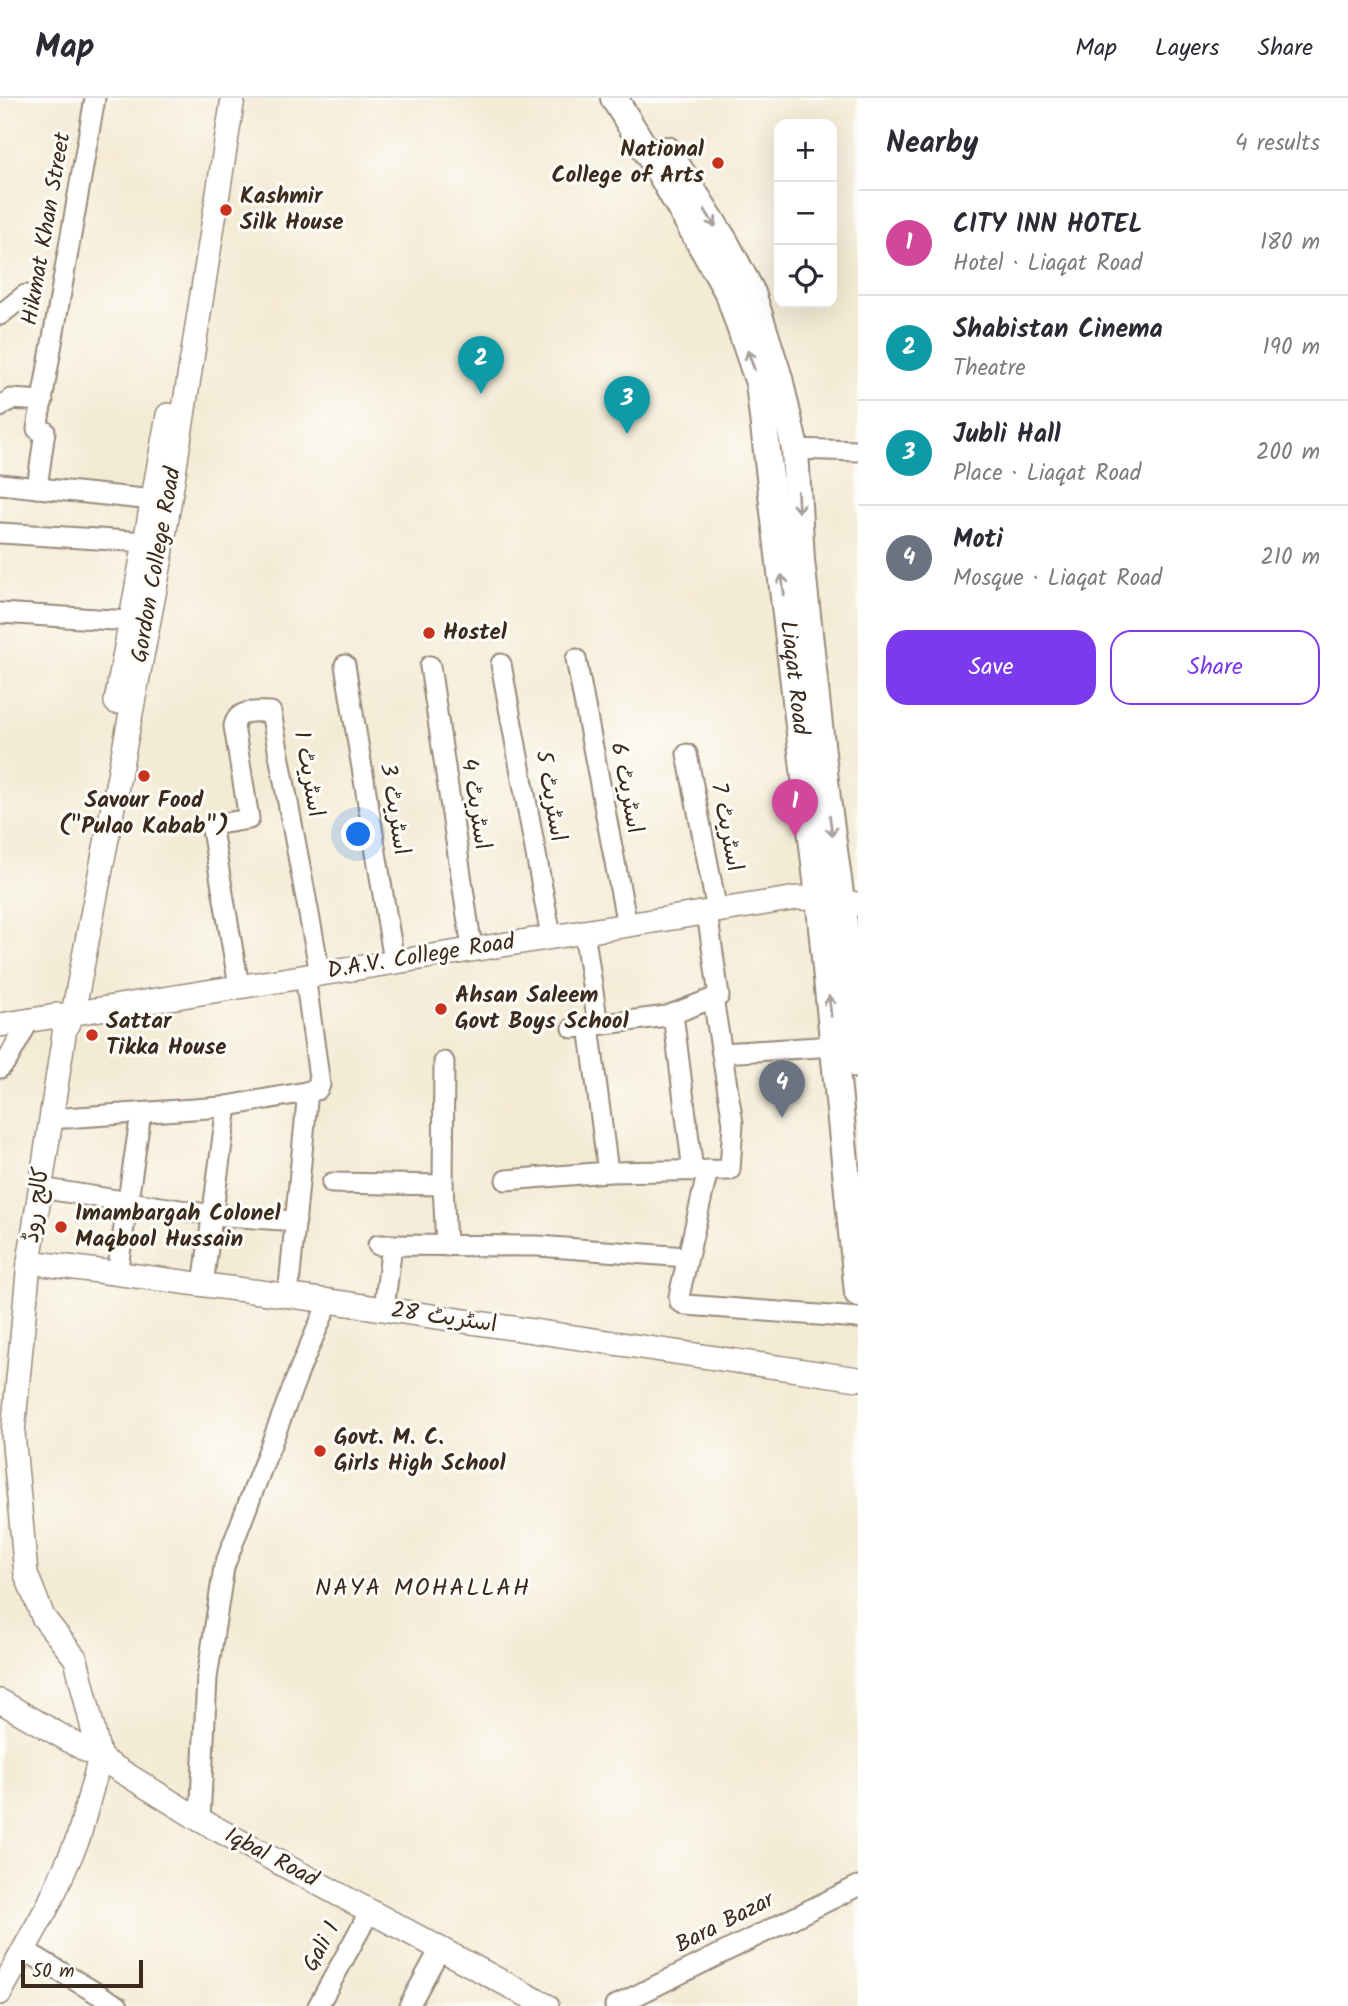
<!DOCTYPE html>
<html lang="en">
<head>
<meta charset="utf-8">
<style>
  :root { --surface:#fff; --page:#f7f7f7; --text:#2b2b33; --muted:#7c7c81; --line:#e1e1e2; --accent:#7c3aed }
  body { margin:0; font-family:Kalam,"Playpen Sans Arabic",sans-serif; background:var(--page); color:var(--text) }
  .controls { position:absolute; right:21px; top:21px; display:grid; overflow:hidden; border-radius:14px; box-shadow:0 7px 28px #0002 }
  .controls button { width:63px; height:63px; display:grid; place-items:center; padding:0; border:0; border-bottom:2px solid var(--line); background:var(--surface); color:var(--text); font:35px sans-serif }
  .scale { position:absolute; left:21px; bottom:18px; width:122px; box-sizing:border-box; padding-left:7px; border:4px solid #3b2a1e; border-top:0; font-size:19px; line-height:24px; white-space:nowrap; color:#3b2a1e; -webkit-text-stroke:5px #fdfcf7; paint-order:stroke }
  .you { position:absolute; left:359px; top:737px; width:24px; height:24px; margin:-18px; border:5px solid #fff; border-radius:50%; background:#1a73e8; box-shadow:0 0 0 10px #1a73e833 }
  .badge { display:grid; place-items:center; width:46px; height:46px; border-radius:50%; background:var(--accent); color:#fff; font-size:23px; font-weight:700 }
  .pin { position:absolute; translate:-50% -58px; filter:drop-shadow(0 2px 4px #0008) }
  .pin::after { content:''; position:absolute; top:37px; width:24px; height:21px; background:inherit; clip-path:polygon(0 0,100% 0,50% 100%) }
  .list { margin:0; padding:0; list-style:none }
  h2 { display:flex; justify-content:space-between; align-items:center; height:91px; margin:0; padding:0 28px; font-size:30px }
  h2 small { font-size:23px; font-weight:400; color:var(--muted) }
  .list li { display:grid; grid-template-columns:46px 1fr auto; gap:21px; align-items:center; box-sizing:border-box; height:105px; padding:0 28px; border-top:2px solid var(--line) }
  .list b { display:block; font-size:26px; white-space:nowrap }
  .list p { margin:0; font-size:23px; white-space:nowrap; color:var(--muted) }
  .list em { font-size:23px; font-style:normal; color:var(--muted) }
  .actions { display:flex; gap:14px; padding:21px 28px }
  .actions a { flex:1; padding:16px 0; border:2px solid var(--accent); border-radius:21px; text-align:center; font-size:24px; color:var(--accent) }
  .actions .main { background:var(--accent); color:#fff }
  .icon { flex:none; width:38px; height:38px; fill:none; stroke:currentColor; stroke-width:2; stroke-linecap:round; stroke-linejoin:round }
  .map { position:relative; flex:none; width:858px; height:1908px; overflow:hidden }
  header { display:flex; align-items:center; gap:42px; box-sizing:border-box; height:98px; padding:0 35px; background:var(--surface); border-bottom:2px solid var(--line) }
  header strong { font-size:33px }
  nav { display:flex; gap:38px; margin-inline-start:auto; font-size:24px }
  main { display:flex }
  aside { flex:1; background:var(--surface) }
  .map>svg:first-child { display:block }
</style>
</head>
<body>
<header>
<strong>Map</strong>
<nav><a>Map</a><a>Layers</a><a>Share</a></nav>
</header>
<main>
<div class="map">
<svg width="858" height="1908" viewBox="0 0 858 1908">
  <rect width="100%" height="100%" fill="#fdfcf7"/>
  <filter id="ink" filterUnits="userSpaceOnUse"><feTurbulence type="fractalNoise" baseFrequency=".0143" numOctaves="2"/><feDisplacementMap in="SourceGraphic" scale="14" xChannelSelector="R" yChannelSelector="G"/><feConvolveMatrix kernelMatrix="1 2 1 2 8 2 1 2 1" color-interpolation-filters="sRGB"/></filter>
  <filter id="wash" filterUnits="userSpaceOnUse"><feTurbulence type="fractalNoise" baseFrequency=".00686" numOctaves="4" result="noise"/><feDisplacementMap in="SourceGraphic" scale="28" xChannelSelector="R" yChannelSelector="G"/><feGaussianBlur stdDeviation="1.57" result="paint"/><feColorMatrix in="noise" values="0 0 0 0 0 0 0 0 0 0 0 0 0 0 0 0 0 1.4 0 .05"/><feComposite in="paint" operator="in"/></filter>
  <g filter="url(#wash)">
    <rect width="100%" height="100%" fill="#f4ebd5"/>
  </g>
  <g filter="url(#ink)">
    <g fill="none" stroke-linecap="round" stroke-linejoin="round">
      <g stroke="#988a7a" stroke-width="23">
        <g id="minor">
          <path d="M0 217 25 197"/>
          <path d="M0 309 11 301 43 303"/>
          <path d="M795 351 858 353"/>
          <path d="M0 386 153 402"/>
          <path d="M37 390 45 333 37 331 95 0"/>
          <path d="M0 435 146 444"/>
          <path d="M0 515 130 523"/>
          <path d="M576 561 627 827"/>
          <path d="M501 566 551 838"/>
          <path d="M345 567 394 863"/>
          <path d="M430 568 472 851"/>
          <path d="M687 656 717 813"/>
          <path d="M584 833 598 927"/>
          <path d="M239 888 212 732 219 726 249 721 234 628C238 610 256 614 271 614L320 875"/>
          <path d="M673 916 693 1073"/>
          <path d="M589 928 608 1074"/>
          <path d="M573 930 667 918 719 898 707 814"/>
          <path d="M722 955 834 948"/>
          <path d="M444 964 443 1087 446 1148"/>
          <path d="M0 970 8 961 30 921"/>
          <path d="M50 1021 222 1009 317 992 320 987 305 877"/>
          <path d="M708 1072 679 1198 680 1204 686 1207 858 1220"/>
          <path d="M506 1082 608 1074 730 1072 733 1025 713 900"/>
          <path d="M332 1085 443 1087"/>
          <path d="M40 1090 212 1117 296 1123"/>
          <path d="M378 1147 538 1148 686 1159"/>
          <path d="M117 1176 141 1015"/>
          <path d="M203 1187 227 1008"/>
          <path d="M288 1198 308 993"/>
          <path d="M384 1211 392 1147"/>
          <path d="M200 1722 207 1580 224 1469 301 1268 329 1203"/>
          <path d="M24 1852 118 1908"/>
          <path d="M318 1908 370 1813"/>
          <path d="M409 1908 440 1851"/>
          <path d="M615 1908 858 1788"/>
        </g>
      </g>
      <g stroke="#988a7a" stroke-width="26">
        <g id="tertiary">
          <path d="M116 604 168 317"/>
          <path d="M0 927 797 800C818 799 837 805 858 806"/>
          <path d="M65 930 73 916 159 470 233 0"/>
          <path d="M29 1164 329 1203 858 1281"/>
          <path d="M0 1603 100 1660 200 1722 547 1908"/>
          <path d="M0 1895 49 1806 78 1741 100 1660 76 1561 43 1519 26 1476 13 1335 29 1164 65 930 57 917"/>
        </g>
      </g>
      <g stroke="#988a7a" stroke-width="30">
        <g id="secondary">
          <path id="s1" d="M614 0 663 80 729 196 759 285 819 799 858 1195"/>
          <path d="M667 52 725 144 752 195 779 280 795 351 801 462 827 701 849 862 858 967"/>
        </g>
      </g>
      <use href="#minor" stroke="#fff" stroke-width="19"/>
      <use href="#tertiary" stroke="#fff" stroke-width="23"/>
      <use href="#secondary" stroke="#fff" stroke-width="26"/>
    </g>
    <defs><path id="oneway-shaft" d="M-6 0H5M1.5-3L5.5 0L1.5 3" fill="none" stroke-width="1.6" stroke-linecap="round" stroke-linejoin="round" transform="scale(1.75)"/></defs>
    <g stroke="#a79f9a">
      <use href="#oneway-shaft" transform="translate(710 120) rotate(58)"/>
      <use href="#oneway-shaft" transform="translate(751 262) rotate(-109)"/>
      <use href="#oneway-shaft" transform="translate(798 404) rotate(87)"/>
      <use href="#oneway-shaft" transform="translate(783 487) rotate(-97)"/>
      <use href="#oneway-shaft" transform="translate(831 728) rotate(82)"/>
      <use href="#oneway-shaft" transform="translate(830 908) rotate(-96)"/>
    </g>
  </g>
  <g fill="#c8321e" stroke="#fdfcf7" stroke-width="2.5">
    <circle cx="718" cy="65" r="7"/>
    <circle cx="226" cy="112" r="7"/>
    <circle cx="429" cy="535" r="7"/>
    <circle cx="144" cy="678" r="7"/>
    <circle cx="441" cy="911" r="7"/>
    <circle cx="92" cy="937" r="7"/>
    <circle cx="61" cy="1129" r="7"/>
    <circle cx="320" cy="1353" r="7"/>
  </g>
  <g text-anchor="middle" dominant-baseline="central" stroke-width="6" stroke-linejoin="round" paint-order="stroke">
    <g font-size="23" font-weight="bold" fill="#3b2a1e" stroke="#fdfcf7" text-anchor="start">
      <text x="704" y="52" text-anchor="end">National<tspan x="704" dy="26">College of Arts</tspan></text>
      <text x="240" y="99">Kashmir<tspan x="240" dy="26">Silk House</tspan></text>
      <text x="443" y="535">Hostel</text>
      <text x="144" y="703" text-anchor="middle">Savour Food<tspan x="144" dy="26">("Pulao Kabab")</tspan></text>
      <text x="455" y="898">Ahsan Saleem<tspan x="455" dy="26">Govt Boys School</tspan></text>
      <text x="106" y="924">Sattar<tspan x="106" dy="26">Tikka House</tspan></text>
      <text x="75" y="1116">Imambargah Colonel<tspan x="75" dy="26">Maqbool Hussain</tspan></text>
      <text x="334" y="1340">Govt. M. C.<tspan x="334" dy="26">Girls High School</tspan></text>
    </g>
    <g font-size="23" fill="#3b2a1e" stroke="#fdfcf7">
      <text transform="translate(47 131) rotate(-80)">Hikmat Khan Street</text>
      <text transform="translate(157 467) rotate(-80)">Gordon College Road</text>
      <text stroke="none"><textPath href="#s1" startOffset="618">Liaqat Road</textPath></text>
      <text transform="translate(308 676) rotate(80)">اسٹریٹ 1</text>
      <text transform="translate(626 690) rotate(79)">اسٹریٹ 6</text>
      <text transform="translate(550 698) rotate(80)">اسٹریٹ 5</text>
      <text transform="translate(475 706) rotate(81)">اسٹریٹ 4</text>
      <text transform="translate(394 711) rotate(81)">اسٹریٹ 3</text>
      <text transform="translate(726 729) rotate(79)">اسٹریٹ 7</text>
      <text transform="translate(421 859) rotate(-9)">D.A.V. College Road</text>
      <text transform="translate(37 1107) rotate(-82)">کالج روڈ</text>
      <text transform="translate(444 1220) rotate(8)">اسٹریٹ 28</text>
      <text transform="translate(271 1760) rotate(28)">Iqbal Road</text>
      <text transform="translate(725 1825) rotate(-27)">Bara Bazar</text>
      <text transform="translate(322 1849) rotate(-62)">Gali 1</text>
    </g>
    <g font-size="24" letter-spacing="2" fill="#3b2a1e" stroke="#fdfcf7">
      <text x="423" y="1490">NAYA MOHALLAH</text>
    </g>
  </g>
</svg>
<div class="controls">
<button>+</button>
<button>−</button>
<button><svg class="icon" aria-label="locate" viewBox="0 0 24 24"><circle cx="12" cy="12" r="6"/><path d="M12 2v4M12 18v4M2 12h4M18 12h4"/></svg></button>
</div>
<div class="scale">50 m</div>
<div class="you"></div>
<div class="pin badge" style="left:795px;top:739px;background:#d1479c">1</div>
<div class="pin badge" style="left:481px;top:296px;background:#0f9aa8">2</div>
<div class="pin badge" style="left:627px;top:336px;background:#0f9aa8">3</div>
<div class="pin badge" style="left:782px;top:1020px;background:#6b7280">4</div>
</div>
<aside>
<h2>Nearby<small>4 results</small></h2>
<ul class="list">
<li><span class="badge" style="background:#d1479c">1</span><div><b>CITY INN HOTEL</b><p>Hotel · Liaqat Road</p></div><em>180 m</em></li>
<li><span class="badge" style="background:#0f9aa8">2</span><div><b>Shabistan Cinema</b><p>Theatre</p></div><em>190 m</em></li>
<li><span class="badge" style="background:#0f9aa8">3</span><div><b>Jubli Hall</b><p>Place · Liaqat Road</p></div><em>200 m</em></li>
<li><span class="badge" style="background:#6b7280">4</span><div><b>Moti</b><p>Mosque · Liaqat Road</p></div><em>210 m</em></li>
</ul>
<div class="actions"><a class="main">Save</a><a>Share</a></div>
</aside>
</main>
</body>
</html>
